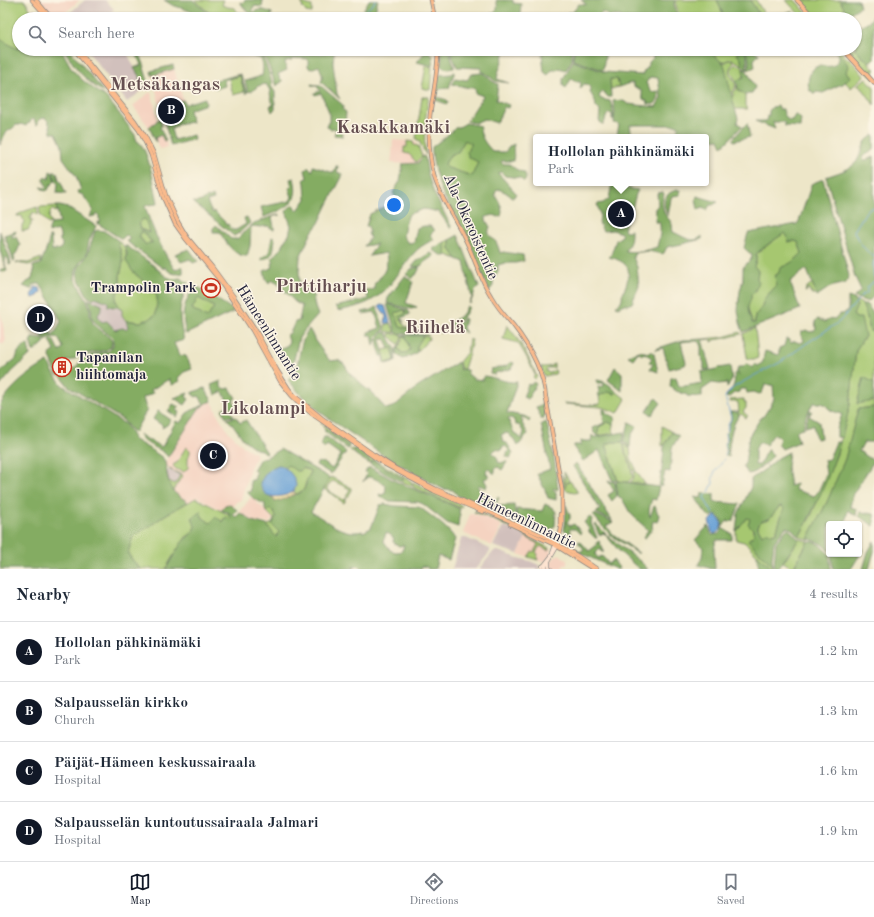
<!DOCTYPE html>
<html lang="en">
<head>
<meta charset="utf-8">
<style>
  :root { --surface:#fff; --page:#f6f6f7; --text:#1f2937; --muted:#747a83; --line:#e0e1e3; --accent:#111827 }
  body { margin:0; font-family:"Old Standard TT",serif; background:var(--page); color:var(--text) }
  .controls { position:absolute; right:12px; bottom:12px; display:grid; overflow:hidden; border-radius:4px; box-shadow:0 1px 3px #0004 }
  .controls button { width:36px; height:36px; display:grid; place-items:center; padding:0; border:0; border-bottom:1px solid var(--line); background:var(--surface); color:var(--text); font:20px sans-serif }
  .you { position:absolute; left:394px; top:205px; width:14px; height:14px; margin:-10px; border:3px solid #fff; border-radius:50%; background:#1a73e8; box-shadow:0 0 0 6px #1a73e833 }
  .badge { display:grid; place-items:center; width:26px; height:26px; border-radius:50%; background:var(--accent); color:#fff; font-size:13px; font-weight:700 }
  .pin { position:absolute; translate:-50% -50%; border:2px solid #fff; box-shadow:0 1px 4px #0006 }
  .popup { position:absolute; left:533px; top:134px; width:176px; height:52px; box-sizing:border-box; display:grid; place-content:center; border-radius:4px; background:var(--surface); filter:drop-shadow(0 1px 3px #0005); font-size:13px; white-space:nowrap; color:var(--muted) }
  .popup b { font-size:15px; color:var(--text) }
  .popup::after { content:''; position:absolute; left:50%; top:100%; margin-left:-8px; border:8px solid transparent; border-top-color:var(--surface) }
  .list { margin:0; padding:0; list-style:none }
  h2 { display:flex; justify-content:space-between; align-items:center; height:52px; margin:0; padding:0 16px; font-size:17px }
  h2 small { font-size:13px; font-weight:400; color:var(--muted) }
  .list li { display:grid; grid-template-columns:26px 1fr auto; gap:12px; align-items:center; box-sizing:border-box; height:60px; padding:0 16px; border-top:1px solid var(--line) }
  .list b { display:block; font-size:15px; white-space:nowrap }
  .list p { margin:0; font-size:13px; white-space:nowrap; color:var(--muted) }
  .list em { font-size:13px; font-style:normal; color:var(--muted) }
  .icon { flex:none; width:22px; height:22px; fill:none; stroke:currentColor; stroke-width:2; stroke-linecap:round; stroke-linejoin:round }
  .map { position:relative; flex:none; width:874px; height:569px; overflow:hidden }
  .search { position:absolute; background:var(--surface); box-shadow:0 1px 3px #0004; left:12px; right:12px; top:12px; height:44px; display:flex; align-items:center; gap:10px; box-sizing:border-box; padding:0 14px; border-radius:22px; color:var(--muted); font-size:15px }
  .sheet { height:292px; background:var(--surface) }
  nav { display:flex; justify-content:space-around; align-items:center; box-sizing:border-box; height:56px; border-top:1px solid var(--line); background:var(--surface); font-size:11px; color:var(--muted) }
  nav a { display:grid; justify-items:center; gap:2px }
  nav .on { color:var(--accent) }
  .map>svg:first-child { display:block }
</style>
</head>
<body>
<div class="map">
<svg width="874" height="569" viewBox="0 0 874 569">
  <rect width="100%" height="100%" fill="#fcf5e5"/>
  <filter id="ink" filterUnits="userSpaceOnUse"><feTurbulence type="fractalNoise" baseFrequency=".025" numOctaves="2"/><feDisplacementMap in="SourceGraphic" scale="8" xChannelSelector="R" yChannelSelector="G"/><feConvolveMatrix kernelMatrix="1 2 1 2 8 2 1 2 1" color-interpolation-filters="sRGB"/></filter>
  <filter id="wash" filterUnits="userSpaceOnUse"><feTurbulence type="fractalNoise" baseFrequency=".012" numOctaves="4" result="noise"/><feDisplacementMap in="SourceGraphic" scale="16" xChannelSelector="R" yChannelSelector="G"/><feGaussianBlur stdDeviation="0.9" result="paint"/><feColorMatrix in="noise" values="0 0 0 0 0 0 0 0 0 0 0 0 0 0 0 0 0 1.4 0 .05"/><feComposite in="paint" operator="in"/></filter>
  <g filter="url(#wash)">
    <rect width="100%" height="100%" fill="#ede6c8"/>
    <g fill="#f5d3c1">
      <path d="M40 0H80L58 19 47 9Z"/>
      <path d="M173 65 183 100 160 106 151 71Z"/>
      <path d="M150 92 152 95 157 116V119L156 121 149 127 133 106Z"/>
      <path d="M162 135 164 141H166L167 147 160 149 155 138Z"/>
      <path d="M393 140 415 141 423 156 418 163 415 164 391 163 392 155Z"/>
      <path d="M0 310 6 340 4 344H0Z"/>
      <path d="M212 401 219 417 229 432 243 446 255 453 256 456 250 468 241 500 236 502 233 507 229 504 225 505 221 510 197 497 195 498 188 502 173 492V491L182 476 180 473 169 469 166 466 165 462 198 410 206 403Z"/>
      <path d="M251 497 263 508 273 519 269 523 254 521 240 512Z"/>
      <path d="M470 514 482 516 501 525V527L492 546 463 533Z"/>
      <path d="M526 536 552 549 551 554 545 562 544 561 543 562 518 554Z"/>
      <path d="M559 554 567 560V565H564L562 569H553L550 567V562L555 557Z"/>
    </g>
    <g fill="#d1c0bc">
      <path d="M85 0H105L114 9 111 12 115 19H62Z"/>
      <path d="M34 8 43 19H28L31 12Z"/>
      <path d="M86 49H124L128 55 144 84 143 90 127 102Z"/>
      <path d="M95 297 108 302 122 310V315L128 327 126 329 121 328 115 330 107 321 102 322 100 320 98 315 102 305 90 299Z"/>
      <path d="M169 470 180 475 175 484 169 481 166 472Z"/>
      <path d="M503 526 526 536 518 554 493 546Z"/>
      <path d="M462 538H466L490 549V552L476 569H452L461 539Z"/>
      <path d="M494 551H498L518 558 530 561 539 565V569H479Z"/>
    </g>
    <g fill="#a6c76f" stroke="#647455">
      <path d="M0 0H24L28 5 31 12 28 19H19V44L17 49 0 39Z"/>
      <path d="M195 0H224L222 5 227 7 235 8 239 15 234 19H220L206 10Z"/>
      <path d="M676 0H717L725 19H680L676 5Z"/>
      <path d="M750 0H756L767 19H762Z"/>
      <path d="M786 0H795L812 19H802C798 11 791 7 786 0Z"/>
      <path d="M800 0H840L847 15 840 16 833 19H818Z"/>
      <path d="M302 3 312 6V13L306 12 302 6Z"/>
      <path d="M707 49H742L743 50 737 54 741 59 742 65 732 59H729L726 61 721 62Z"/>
      <path d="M834 49H839L847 58 850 59 864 76 851 88 845 82 850 77C843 69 842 56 834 49Z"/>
      <path d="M846 49H854L869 62 872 68H874V72L871 74 872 76 874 74V79Z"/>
      <path d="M729 60 733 61 734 63C733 64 731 66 730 68 726 77 742 80 732 93L730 92 724 65 722 63 726 62Z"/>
      <path d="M736 64 741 66 743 68 744 77 736 81 731 72V68Z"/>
      <path d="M426 66 432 67 430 90 422 88Z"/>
      <path d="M240 76 244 92 233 95 229 79Z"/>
      <path d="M866 78 874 87V105L868 96 860 85H857Z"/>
      <path d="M610 79H617L619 87 611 89Z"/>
      <path d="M737 85 739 91 745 94V106L748 109H735L731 95H734L733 93 736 90Z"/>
      <path d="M422 97H429C425 117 423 135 426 155L419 141 416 139Z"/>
      <path d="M465 140 470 143V145L467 152 478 162 472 176 448 168 445 164 450 155 458 152Z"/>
      <path d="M407 141 413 142 414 145 418 146 422 156 416 162 409 154 404 153V147H407Z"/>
      <path d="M56 206 57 211 55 212 54 210H51L49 217 51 223 48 224 40 214 39 207Z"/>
      <path d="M37 207 38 215 33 212 30 219 34 221H31V225L28 230 22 231V225L24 222 22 216H17V215L25 211Z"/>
      <path d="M145 218 150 233 141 229 139 223 141 220Z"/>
      <path d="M142 231 152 243 146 245 139 236Z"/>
      <path d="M785 232 792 242 794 241 798 242 802 253C795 260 791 264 782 267L777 275H776V284L775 287 764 299 762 307 755 316V323H752L748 308 738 304 743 278 744 266 757 276 758 271 754 266 756 261V254Z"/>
      <path d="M457 236 450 240V249L457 259 447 255 446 256 445 242Z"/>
      <path d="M119 241C122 243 124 247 126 250V259L133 272 140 278 147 285 151 292H155C160 299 155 306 156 314 148 321 143 324 132 321 126 320 131 320 126 321L122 315V310L116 301 117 293 120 289V276L123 262 121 252 118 244Z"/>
      <path d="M41 258V262L28 265 16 263 17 262 28 263Z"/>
      <path d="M812 283 816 293 813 295 812 293H810L809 288 807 289V291L805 292 806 288Z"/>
      <path d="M198 298 214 307 207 318 192 309Z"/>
      <path d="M854 299 862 304 867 317 870 331 874 333V383L864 378 857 403 874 401V407L858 409 845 459 827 502 808 539 799 537 811 516 837 454 850 405 856 350 865 336 856 318 853 314 857 306Z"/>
      <path d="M404 310 406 313 399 317 405 326 427 332 429 334 424 335 423 332 400 327 395 313Z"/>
      <path d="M391 323 395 333 385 331V325Z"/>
      <path d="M507 325C521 342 529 357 537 377L535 379 533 377 535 375 527 358 518 343 503 339Z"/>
      <path d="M755 328 758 356 757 359H748L747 357 743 334Z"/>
      <path d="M740 332 741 334 726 338 714 340V341L712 342V339L703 340 702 339 723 337Z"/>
      <path d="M389 333 395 334V335L396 334H400C403 338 401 340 399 343L400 344 402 340V336L406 337 410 350 406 353H400V350H398V346H400V344L399 345 391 337H390Z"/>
      <path d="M423 336H428L429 339 417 352V346Z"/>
      <path d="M469 339 472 340 469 353 464 369H461L459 362 467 352Z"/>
      <path d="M392 348 395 361 386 363 383 350Z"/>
      <path d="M553 364H554V368H548L546 370 547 372C550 374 552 372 554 370H555L556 373 555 374 545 376 543 375 541 366 543 367 552 366Z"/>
      <path d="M608 392 615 394 617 392 626 399 618 413 605 408 600 407 564 404V403L590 405 600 404 599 396Z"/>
      <path d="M744 399V402L746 403V408L743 412 748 416 746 418 741 414 739 416 738 412H739L738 402H730V400Z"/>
      <path d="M608 422 614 425 613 431 615 433 597 436 599 427Z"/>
      <path d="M321 423H322L350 444 349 446 324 428Z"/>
      <path d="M662 426 672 432 663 446H662Z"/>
      <path d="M613 442H623L625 453 630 464 633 477 628 482 618 481 606 444Z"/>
      <path d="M624 444H626L627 447 630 448 631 458 636 469 633 471 630 461 626 454Z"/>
      <path d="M186 447 190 450V453L188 458V468L184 472 176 469 173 466 175 463 176 464Z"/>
      <path d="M357 448 380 463 411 481 412 486 402 482 404 479 393 473 374 461H372L370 464 368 463 370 460 359 451 357 450 355 452 356 455 350 450 351 449H353Z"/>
      <path d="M288 465 299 471 303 468 310 471C310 476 310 475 307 480 303 488 307 491 295 494L294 491C297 481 291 474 285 467L287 466Z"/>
      <path d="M169 469 182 475V476L173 491 166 475 167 473 169 481 175 484 180 475Z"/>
      <path d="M635 471H636L645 484 630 482C634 479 634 478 634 473Z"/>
      <path d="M564 472 569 480 567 484 570 481 577 491V493C573 491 566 491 563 488L561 474 564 479 565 487 566 486Z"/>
      <path d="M331 477 352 488V490L348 497 346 496 350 489 333 481C330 482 328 486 327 488L329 491 344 500 346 498H347L344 503 324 489Z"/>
      <path d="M413 482 458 503 462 506 461 508 413 487Z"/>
      <path d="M196 498 229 515 231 518 229 519H224V521L223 522 210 523 202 517 201 512 195 526 194 531 191 534 186 537 170 561 166 569H141L139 568 130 557 128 553 133 536 150 526 165 515Z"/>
      <path d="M782 506 784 508 776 533 762 535 758 528V524L761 521 769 519 779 507Z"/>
      <path d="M270 509 275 514 276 517 274 522 279 532 275 538 267 525 271 524 274 519 267 512Z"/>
      <path d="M476 511 526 532 530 535H526L487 517 476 513 474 512Z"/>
      <path d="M747 517 750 519 754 535 748 540 773 566 772 568 757 555 749 546 744 542 736 540V531Z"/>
      <path d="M526 536 549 548 548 550 540 546 536 552 538 554 537 558 538 560 528 557 532 551 534 552 538 544 526 537Z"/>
      <path d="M799 539 808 541 793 568 783 562 786 559Z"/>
    </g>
    <g fill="#84ac62" stroke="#53674e" fill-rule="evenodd">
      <path d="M164 0H193L208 13 218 19H205L190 11 172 5Z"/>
      <path d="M245 0H263L262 7 254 6 252 10 253 12C261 8 264 10 272 13L271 18C255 17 249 16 240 2L243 3Z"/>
      <path d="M369 0H378L375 12 367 10 363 19H358Z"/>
      <path d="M496 0H513V3L521 4 520 17H512L510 19H494L493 16 490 14 491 13 493 14C498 10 498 5 496 0Z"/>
      <path d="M581 0H675L674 4 678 19H622L621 16H609L602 12 598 19H584V15L572 13 571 19H566L568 12 572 13 579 4 586 5V4Z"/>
      <path d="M717 0H750L762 19H725Z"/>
      <path d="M840 0H858L860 7 847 15Z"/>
      <path d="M791 11 800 19H779L785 13Z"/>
      <path d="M874 14V59L869 62 864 58H862L860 54 854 49H855V29L871 20 872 18 873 15Z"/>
      <path d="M0 39 17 49 19 44V49H61L72 69 80 78 99 93 106 97 118 112 135 135 137 141C148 145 155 190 158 202L157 204 147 205 145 206C152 229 162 250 175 270L182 266 183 268V273C175 275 170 274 165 267H164V269L126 241 129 240V237L126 235 122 239 115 235 97 223 101 221 99 219V216L97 214 95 216 90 217 93 210 83 195 78 193 77 191 81 190 76 176 63 158 62 146 56 133H51C50 127 50 122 45 118L40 119 38 121V124L36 125 34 119 31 120 30 123 27 124 26 126 21 124 20 125H16C13 129 10 129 7 132 3 135 3 141 0 145ZM145 219 147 224 149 233 141 229 139 223 141 220ZM142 231 152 242V243H148L146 245 139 237Z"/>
      <path d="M64 49H69L104 92H103C85 81 74 67 64 49Z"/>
      <path d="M134 49H138L145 67 144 68 148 81 146 83 144 84 134 68 141 65Z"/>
      <path d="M249 49C264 49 268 71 272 83L271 86 275 92V108L274 110 272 112 270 106 273 105 270 94 271 92 266 84 258 86 251 92 250 91 248 92 245 81 258 77 259 76H262C263 69 264 64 260 58 254 58 251 55 249 49Z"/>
      <path d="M258 49H264L267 54 270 53 277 58 283 54V52H297L298 54H308L325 53 328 49H337L334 53 333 63 337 94 340 99 321 82C324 76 321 72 319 66L310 69 308 66V59L293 58 292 60 286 61 285 63 287 70 278 74 280 79H281L283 81 276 86C271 73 268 59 258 49Z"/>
      <path d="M440 49H448L454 66V68L448 69 442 67C440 62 442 61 442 57 441 54 440 52 440 49Z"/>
      <path d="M449 49H457L467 53 469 49H505C504 60 498 69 497 79L509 83 495 81 484 72H481V68L457 67Z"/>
      <path d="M543 49H572V60L566 70 559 68 557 70H552L548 75 544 72 542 54 545 51Z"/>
      <path d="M574 49H590L599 51 601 49H606L603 70 573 60Z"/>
      <path d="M652 49H707L724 64 735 109 738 118 737 123 742 126 727 142 722 146 719 139 710 140 708 143 711 151 706 152V137H676V133L679 126 678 125H630L632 137H619L617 135 619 125 618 124 614 123 615 112 613 101 622 100 628 104 656 107 661 98 658 78 650 77 646 83 651 92 658 91C659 95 659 102 654 104 653 105 650 104 648 104L647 101 643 99 641 90 633 86V83H630L619 87 617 79H610L611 97H608L603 91 599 96 601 99 610 101C613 108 614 112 613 120L612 119V114L609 113C605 116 606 121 603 125L599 121 600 111 596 107 595 101 590 92V87L586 84H584L580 89 581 83 580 82H577L573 79H571L566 88 563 86V79L573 61 605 72 642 75 650 61 653 58Z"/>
      <path d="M744 49H752L759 54 754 60 755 67 748 70C749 61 750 57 744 49Z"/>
      <path d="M743 50 747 55V70L742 65 741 59 737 54Z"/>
      <path d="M427 51 430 52 433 56 432 66 417 62 425 52Z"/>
      <path d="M838 53 847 63 848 66 846 72 850 77 843 84 837 86 823 93 816 92 815 94 813 93 812 91H810C806 83 809 69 818 66 823 65 830 68 834 65 838 63 838 57 838 53Z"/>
      <path d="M173 65 174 69 154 75H152L151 71Z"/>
      <path d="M743 68 747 71 755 87 752 94H745L739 91 736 81 744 77Z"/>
      <path d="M454 72H455L452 79 449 88 439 89 437 97 447 100 448 103 447 104 435 100 439 75 452 74Z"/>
      <path d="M482 73C489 76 489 81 498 84L496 100 509 105 508 108 504 107 497 123 484 119 475 123 467 121 483 96 475 93 476 91 474 87C467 89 459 85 452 84L455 78 467 80 472 74Z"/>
      <path d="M240 74 242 77V79L247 93H245L240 75 224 80 225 86 216 89 213 81Z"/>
      <path d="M311 84 318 85 322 87 344 106 342 109 346 112 345 125 341 126 343 136 334 135 336 130 334 128 331 129 327 127V125L329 122V112L321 93 315 95 314 93 320 91 317 86H312Z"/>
      <path d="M205 98 206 104 189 110 192 122 180 124 171 129 174 140 193 135 194 139 171 146 160 106H162L167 109 169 116 180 112 179 108 168 104 183 100 186 105 188 103Z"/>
      <path d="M778 106 779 109H783L784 114 788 120H792L795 115H797L801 119 800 127 785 126 784 122H773L775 129 755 121H766L767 116H769V111L772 107Z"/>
      <path d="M160 119 162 126 160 127 166 141H164L161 135 155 138 156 142 149 127 157 121V120Z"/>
      <path d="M466 123 480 126C480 138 486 144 493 152H505L510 146 514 144C512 150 515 155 513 161H502L501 162 503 164C514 163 510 167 518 170 520 171 522 172 524 172 526 176 527 179 524 182L520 178 505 176 501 172 498 173 516 193 514 197H512L505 192 498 189 496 191 495 195C499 200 504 210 501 216L498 217C494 214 491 216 486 217V220L490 227C486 235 492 237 496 242 498 246 499 249 500 253L503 252 523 255 524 261 516 263H505L498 265V272L493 280V286L489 291C480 273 474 253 466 235 460 223 452 212 446 200 439 187 431 162 432 147L450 133 455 128 461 126ZM465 140 470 143V145L467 152 468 155V157L478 162 472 176 448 168 445 164 450 155 458 152Z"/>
      <path d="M747 123 750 137 734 141 733 139Z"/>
      <path d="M874 135V150L862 157 865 160 874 157V296L868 302 854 297 861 290 855 277 826 177C836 173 851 170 857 161 861 154 862 147 866 141 868 138 872 137 874 135Z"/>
      <path d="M423 156 425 157 428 175 434 193 452 228 451 229 439 212 424 209 409 214 405 225 403 236 408 243 414 242 417 228 424 226H430L435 230 430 235 434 239C429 242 423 245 418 249 401 265 393 289 372 300 362 306 351 308 339 311L335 307 368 299 366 291 375 289 374 284C384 274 389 267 386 253L369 256 377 244 364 246 370 238 368 233 370 232 368 226H366L370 214 397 200 393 193 400 181 403 164 418 163Z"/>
      <path d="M313 166 334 173 336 166H338L337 172 342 174V177L327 206 319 223 312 232 300 257 299 272 300 283 312 290 315 307 318 315 304 331 299 338 292 368 275 351 288 345 289 341 287 335 290 333 295 322 299 321 302 306 295 302 277 283 271 280 269 283 266 279 264 271 273 267 272 264 274 261 271 258 274 257 277 252 282 248 285 240 289 235 291 226 286 211 293 204 296 210H298L306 199C305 193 306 185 304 179L307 178 305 170 309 167 312 171Z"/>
      <path d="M50 171 52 172 55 181 50 186 48 190 45 191 40 187 45 188 47 187 43 179 44 177 49 179Z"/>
      <path d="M53 172H57L59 180H60L66 194 57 193 58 183 56 181Z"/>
      <path d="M294 178C301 205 285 208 264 217L261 207 290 201 292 197 289 188 292 187 290 179Z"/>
      <path d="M823 179 849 276 846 283 830 287 817 296 807 270H805L790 282 800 309 743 332 740 323 738 310 740 291 743 280V267C746 263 752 261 752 255L744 248 748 233 797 224 799 221 811 186V184ZM785 233 787 236 788 242 794 241 798 242 802 253C796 260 790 264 782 267L777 275H775L776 284 775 287 764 299 762 307 755 316V323H752C751 317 746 310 749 304 750 299 752 299 751 294L754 293 759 282 757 279 758 271 754 266 756 261V254L771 242Z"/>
      <path d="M612 183 622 185 625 188 638 190 636 194 630 215 626 221 624 230 627 231 631 230C631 237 631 244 625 250L626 251C633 253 649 250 657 247 659 238 662 231 659 221L656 223 655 221 656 210H654L658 205 657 193 663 192 664 194C662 200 662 208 665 214 666 217 669 219 671 222 673 225 672 229 673 232 683 236 693 245 702 236V239L682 244 667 247 664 253 662 254 648 251 635 253 633 257 637 267 639 286 632 303 628 305 624 304 618 307 616 306C620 305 623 298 622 295 625 289 630 276 628 269 627 265 621 261 618 260 615 258 612 258 608 257L611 255 616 240 622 236 621 233 613 230 603 231 599 223 600 214 597 204 603 203 609 199Z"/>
      <path d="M677 190H680V195L672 196 671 198 668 216C662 204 663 193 677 190Z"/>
      <path d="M213 196 214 199 207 201 210 209 213 213 214 211 224 221 226 225 228 224 232 230H236L246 224 244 218 247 217 250 223 239 233 234 236 193 202C197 202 203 202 207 197L209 198Z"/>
      <path d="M697 196 718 202 713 205H710L707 210 702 208 698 210 696 199Z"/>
      <path d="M56 206H60L68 208 96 226 89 241 87 252 86 256 80 262 76 270 75 279 86 298 90 308V316L94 325 110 338 112 341 111 347 106 350 86 354 72 360 63 362 60 366 63 374 66 373C69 371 72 370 75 368 78 365 81 360 83 357L109 351 113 346V339C107 332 97 327 92 318 91 315 92 312 91 308 91 305 89 302 88 299L102 305V309L98 315 100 320 102 322 107 321 115 330 122 328 126 329 128 327 126 321C130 320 136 322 141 322L144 320H148L156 314C155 306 160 299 155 292H151L147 285 140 278 133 272 126 261 127 253 125 246H127L153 265 163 274 167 277 173 279 180 278 188 283C188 288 184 293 183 298 178 312 180 325 184 340L174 343 179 355 186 356 192 369 184 372 178 378 180 381 172 385 169 379 151 390 153 393 143 398 145 405 147 410 134 433 132 431 123 420 68 386 61 376 57 375 49 354 55 351 50 340 53 339 59 351H61L63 347 58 338C53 336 50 338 46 341L42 336V334L50 331 52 336 56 331 61 321 47 295 40 284H37L35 285 33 284 32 288 30 289 23 286 27 282 31 280 34 272 33 266 41 264C43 255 49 247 49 237H51L52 250H59L62 246V243L60 241V235L58 230 49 233V229L51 224 60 223Z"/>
      <path d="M279 214V216L278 215 272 217 274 227V230L268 226 261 227 251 226 250 246 247 256C235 257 225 242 220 232H213V228L216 225 231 239H237L254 223Z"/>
      <path d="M99 230 104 231 119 241 118 244 121 252 123 262 120 276V289L117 293 116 301 122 310 117 307H113L108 306V302L95 297 93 299 88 297 78 278 77 273 79 266 87 256 95 231Z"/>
      <path d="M0 231 5 246 9 255 11 264 9 265C9 262 9 258 5 257V264L7 271 0 272V270L5 268 0 250Z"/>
      <path d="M16 231 15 234H12V237H16L20 245 17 252 14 256V257L15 258 14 262 13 261 11 253 4 235Z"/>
      <path d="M458 235 479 287 475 291 470 304 469 303 472 298 464 262 457 259 450 249V240Z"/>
      <path d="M272 237 275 239C273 252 275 255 262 260L261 258 269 253Z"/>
      <path d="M445 242 446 256H443L432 250 434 248Z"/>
      <path d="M189 249 198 261 193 263 190 259 181 262 175 254Z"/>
      <path d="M430 253 434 255C430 260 425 260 421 266L412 267 417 261Z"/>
      <path d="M419 267V269L416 275H415L412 279 406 274 411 269Z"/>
      <path d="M405 276 413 282 406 303 417 307 416 308 411 309 387 303 388 298Z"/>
      <path d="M198 287 235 311 186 334C181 315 183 305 193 288ZM198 298 214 307 207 318 192 309Z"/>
      <path d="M848 297 854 299 857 306 853 315 856 318H861L865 336 856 350 850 405 842 438 837 437V429L842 414 832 411 828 408 826 405 822 403H813L806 416 803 428 799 429 796 432 799 442 782 449 778 444 780 438 774 434 766 445 759 442 755 450V465H760L764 455 768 449 773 456 765 464 768 467 778 458 789 452 787 467 790 486 796 484 795 490 814 496 818 492 826 474 824 460 829 459 836 442H840C831 475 815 507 799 537L792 529 786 527 774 542 772 559 773 566 748 540 754 535 753 529 748 524 750 519 747 518 736 531 737 522 738 514 751 487V479L768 467 765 464 753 473 748 474 743 466 745 463 749 436 762 416 763 417 772 403 774 399 773 385H765L762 393 759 394 754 392 747 393 746 389H740L739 392 734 393 728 398 726 397C732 388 736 386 734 374L736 372 739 376 737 371 738 367H743L747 363 752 368 755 364 758 366 763 362 764 355 765 351 778 355 779 352V348L784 346 786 339H788L791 343 795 341 799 343 803 342 804 340 801 335V332L806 330 810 332 814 331 816 328 815 321 818 319 825 322 832 318 833 319 836 318 840 314H843L848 310ZM782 506 784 508 776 533 770 534 769 532H766L762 535 758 528V524L761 521 769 519 779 507Z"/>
      <path d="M387 304 408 310 410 314 402 318 404 322 399 317 406 313 405 310 395 313 400 327 423 332 424 335 396 333Z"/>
      <path d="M862 304H866L874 314V333L870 331 867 317Z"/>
      <path d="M467 306 469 307C465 317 458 324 448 327L447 325 463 314Z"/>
      <path d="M377 307 383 325 384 330 377 336 374 346 372 335H368V332L380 328 375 312 363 314 362 312 371 310Z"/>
      <path d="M464 318 465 320 463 328 466 333C455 325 451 329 439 333L458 325Z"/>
      <path d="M309 329C312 333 313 337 315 341 320 348 325 354 330 361L338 360 344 364 351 375 360 382 363 386 371 392 386 409 395 406 398 403 418 387 458 362 460 370 461 369 467 370 468 374 474 379 483 380 484 376C495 377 506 383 517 382L507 413 524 416 530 419 529 422 523 417 521 418 523 421 522 423 528 434 524 439 522 437 524 433 519 425H516L513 419 511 418 508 419 514 433 516 434 523 440 518 446 513 438 511 437 509 434 505 433 501 435 504 442 507 443 513 453 510 458 506 456 509 450 505 446 502 447V449L500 450 496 449 492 453C496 456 498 457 498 462L501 463 506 461 507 462 502 470 498 467 495 468V473H493L490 469H487L486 474 489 475V477L484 479 487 485 486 488 479 485 478 488 494 501 498 497 499 498 496 503 500 506 514 505 516 517 507 513 493 509V503L492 505 481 502 480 504 458 496 453 490 443 489 413 473 408 469 393 462 324 415 301 395 288 380C290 378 293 375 294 372 301 358 299 341 309 329Z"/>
      <path d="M383 332 387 333 390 339 395 348 396 361 386 364 384 363 383 358H385L386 363 395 360 392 348 389 349 385 339 380 340 384 356H381C378 345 374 341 383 332Z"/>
      <path d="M401 335 423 336 417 346V352L415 354 403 359 396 354 397 348 398 347 399 350H400L401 353H406L410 350 406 337 402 336Z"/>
      <path d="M32 338H42L45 342 35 351H33L30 342Z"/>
      <path d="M702 339 710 369 704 370V363L701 356V347L699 342 696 341 692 342V341L681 342 686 363 685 365 669 369 663 348 655 350V349L683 340Z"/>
      <path d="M26 345H28L30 355 12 372 0 386V372L13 361 16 359 18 352Z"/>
      <path d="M639 351 650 353 652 351 654 354 658 372 650 369 653 364 649 362 652 358 644 353 642 355 638 352 633 359 628 356Z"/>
      <path d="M48 362 53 372 62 385 125 424 132 434 133 439 153 451 163 458 167 466C165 472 170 488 175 493 179 496 184 499 188 502L165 515 150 526 133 536 128 553 130 557 139 568 141 569H0V411L2 408 0 407V405C11 386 30 372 48 362Z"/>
      <path d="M511 362 514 363 511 369 495 373V375L490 374 491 369 506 366Z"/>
      <path d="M730 366 732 380 727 388V383L719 384 712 383 702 390V397L687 396V395L676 391 670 386 671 378 676 377 679 387 702 383 701 372 717 369 719 367V368Z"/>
      <path d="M615 367 622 373V391L608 380Z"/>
      <path d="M864 377 874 383V401L857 404Z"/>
      <path d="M597 380C606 381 611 386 617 392L615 394 608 392 599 396 598 394 599 392 598 387 604 386V383H597Z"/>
      <path d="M221 381V387L226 389 230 388 236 398 233 400 236 405 229 409 234 416 226 417 222 409 228 406 229 405 223 392H221L215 395 211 385Z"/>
      <path d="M534 382 536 384 528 399 523 397 528 384 530 385Z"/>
      <path d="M205 388 212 401 206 403 198 410 168 457C166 454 163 452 160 450 153 446 143 443 139 434L152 442 162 447 176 421 180 423 187 413 196 408H198L204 404 199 396 196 397 192 394 193 392Z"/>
      <path d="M188 393 186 397 189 399 185 405 174 398Z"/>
      <path d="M656 398 661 403 652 415 647 411Z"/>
      <path d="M173 404 179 407 176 410 180 412 177 417 168 411Z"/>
      <path d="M543 404 545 415 543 419H541L536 407Z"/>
      <path d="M874 407V442H864L859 451 874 461 853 494 850 507 857 509 856 516 848 510 845 524H829V551C824 545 817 540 808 539L827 502 845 459 858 409Z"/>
      <path d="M603 409 606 410V413L615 417 614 425 608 422 599 427 597 436 593 432 594 431 593 428 604 423Z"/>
      <path d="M810 410 812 411 809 416 819 422 821 438 816 439 813 425 805 427 808 416Z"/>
      <path d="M158 411 171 420 167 425 162 428 163 426 153 419Z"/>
      <path d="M730 412H738L739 416C730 427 730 442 728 455L730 456 728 457 726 456V449L725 445 727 441 725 434 728 430C728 422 733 422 730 412Z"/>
      <path d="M236 417 240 423 246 420 267 453H265L261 450 256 449 243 439 234 426 227 419Z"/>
      <path d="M546 422 547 424 555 464 558 489 556 490 554 488 553 489 556 492V500L548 498 545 490 537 474 550 469 541 424Z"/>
      <path d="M629 422 637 426 631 436 630 447H628L627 443 624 442Z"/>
      <path d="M324 428 349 446 348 449 325 432Z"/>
      <path d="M625 432 623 442H613L606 444 618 481 612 480 599 450 583 461 574 448V445H581V441H591L592 435 594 437H597Z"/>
      <path d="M672 432 679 436 672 448 670 472 665 471 662 486H659L662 468 664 448 665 444Z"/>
      <path d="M324 437H327L346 452 331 474 316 465 318 462 322 463 323 462 332 469 341 455 327 445 325 448 320 444Z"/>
      <path d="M280 449 330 478 311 512C329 521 341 536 363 531V532L371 528 380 505 385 504 395 506 418 507 421 508C432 517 448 527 455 539L449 560 438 556 435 569H428L427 567 422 566 421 569H363L361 567 355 566 354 568 353 566V569H166L174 555 182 542 194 531 195 526 192 518 201 511 202 517 210 523 216 517 223 522 224 521 223 519 227 517 229 519 231 518 229 515 230 513 221 510 225 505 229 504 237 510 233 515 236 517 240 513 247 517 252 521 267 525 276 537 279 532 272 525 276 517 275 514 270 509 267 512 265 510V504L254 499 247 492H250L251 489 250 483V480H254L256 472 253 470 259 460 261 458 267 457ZM279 465 285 467 287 466 288 465 296 471H299L303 468 310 471C310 476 310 475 307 479 306 482 306 486 304 489 301 495 293 494 287 497 282 499 282 501 275 501L274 498 268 496 264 476 269 470ZM386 533C390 534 392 536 394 539L393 540V542L399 546 404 545 402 551 397 552 391 551 383 540 385 537V535Z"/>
      <path d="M355 449 359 451 370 461 368 463 356 455 353 451Z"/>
      <path d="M372 461H374L393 473 404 479 402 482 386 474 370 464Z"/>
      <path d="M576 463 612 520 596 513 600 509 573 466Z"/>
      <path d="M368 468H371L397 482 445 502 460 509 459 512 460 515 459 517 458 527 447 523 423 504 418 502 390 501 380 497 379 494 382 495 385 493 386 487C383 483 374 477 368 477 366 478 364 480 363 482L367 474 365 472Z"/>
      <path d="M608 481 615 482 617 496 612 501 608 495 614 491Z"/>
      <path d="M617 481 659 487 656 500 652 499C650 505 648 511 650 517L654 506 656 507V510L659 515 657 522 653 521 652 527 653 528 645 538 643 537 648 530 630 513 624 502 618 496 616 482Z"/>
      <path d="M702 493 714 494V502L740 504 733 521H727L722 528 732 534V540H716L714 549 715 569C710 569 704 566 698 565L702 557 703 548 695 540 708 526 712 535 719 534C724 526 724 521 716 515L710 517C703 512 701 503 694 497L701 498Z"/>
      <path d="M545 504 553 508 556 512 555 526 546 533 517 518 516 509 542 511Z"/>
      <path d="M566 505 570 515V519L567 522 570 526 574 524 575 525 581 532 580 534 575 529H571L569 530 571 532 569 533 564 530C566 522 565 513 566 505Z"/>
      <path d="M860 512 874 514V526L859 516Z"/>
      <path d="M594 514 613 522 606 526 613 534 639 553H637L611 535 603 527 593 515Z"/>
      <path d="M590 517 592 519 591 523 597 538H595L589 532V529L584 522Z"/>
      <path d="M596 524 610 538 641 562 648 569H640L638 568 620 552 604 533 599 535 595 525Z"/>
      <path d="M787 529C792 530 794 536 799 539L785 559 777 569H776L774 567 776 542 785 531Z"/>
      <path d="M580 541 589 551 597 545 596 543 599 541 603 549V553L600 549 595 554 598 558 602 556 609 564 613 560 620 569H616L578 552 574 548 580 552 584 549 578 542Z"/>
      <path d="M808 541 815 542 820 545 829 554 831 569 794 568Z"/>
      <path d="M874 541V551L869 569H863L868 552Z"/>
      <path d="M859 546 863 548V550L851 569H833L831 554H859Z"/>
      <path d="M757 555 772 568V569H759L757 556Z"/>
    </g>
    <path fill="#eeda9e" stroke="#887e6c" d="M294 491 295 494C288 496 281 503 274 500V498L268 496H278L293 492Z"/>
    <g fill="#659fd5" stroke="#446088">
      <path d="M35 287 40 288 41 292 38 296 33 298 31 295 35 289Z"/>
      <path d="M381 305 385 306 390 322 389 323H385L386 316 379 306Z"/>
      <path d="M279 465C287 468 295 476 296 485 296 486 294 490 294 491 288 496 269 500 264 492 262 490 261 486 260 483 265 474 269 468 279 465Z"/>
      <path d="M716 516C724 521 723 531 714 534L712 532 709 521Z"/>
    </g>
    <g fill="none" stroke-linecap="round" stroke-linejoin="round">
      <g stroke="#659fd5" stroke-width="1">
        <path d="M361 18 363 13 374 3 375 0"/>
        <path d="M874 207 867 210 854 231C858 242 865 250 874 257"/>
        <path d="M874 260 873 266 874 277"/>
        <path d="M860 298 862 295 867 293V287L870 285 874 281"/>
        <path d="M725 398 726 395 734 387 755 375 779 363 807 343 839 322 858 300"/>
        <path d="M725 455C724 451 727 449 725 445L726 441 725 434 728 430 727 428 731 418 726 400"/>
        <path d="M709 492 713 483C710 473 720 468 724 459"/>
        <path d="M707 494 704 496V498L715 517"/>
      </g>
    </g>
  </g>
  <g filter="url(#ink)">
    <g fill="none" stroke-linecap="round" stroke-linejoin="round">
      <g stroke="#888482" stroke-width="4">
        <g id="secondary">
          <path d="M549 562V568L551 569"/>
          <path d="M544 565 551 556 555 545"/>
          <path d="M546 566 557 547"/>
          <path d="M543 569 542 566 544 565 546 567 545 569"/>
        </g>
      </g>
      <g stroke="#888482" stroke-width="4.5">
        <g id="primary">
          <path d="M32 0 49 19"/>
          <path d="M36 0 52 19"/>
          <path d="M431 0 435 19"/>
          <path d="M74 49 139 130 146 144 151 155 163 197 175 224 185 238 217 277 231 298 252 330 280 381 292 396 302 406 316 417 384 464 434 491 483 512"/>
          <path d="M77 49 135 121 145 136 154 154 166 196 178 222 187 237 212 267 234 297 255 329 277 370 289 389 296 397 322 418 373 454 395 468 436 489 544 536 578 556 597 569"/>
          <path d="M438 49C438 72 433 93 430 115 428 135 429 156 434 176 441 200 456 219 466 241 475 259 480 279 491 296 497 307 505 316 513 325 530 347 544 372 546 399"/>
          <path d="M546 398 562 490V524L558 545"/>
          <path d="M510 524 555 545 593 569"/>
          <path d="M560 526V514"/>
        </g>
      </g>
      <g stroke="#888482" stroke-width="5">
        <g id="trunk">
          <path d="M797 0 815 19"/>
          <path d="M843 49 874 83"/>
        </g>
      </g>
      <use href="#secondary" stroke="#fde4d1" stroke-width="2.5"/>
      <use href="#primary" stroke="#fbbb8c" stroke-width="3"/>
      <use href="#trunk" stroke="#fbbb8c" stroke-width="3.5"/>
    </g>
  </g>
  <defs>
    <g id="stadium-ring" transform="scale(1)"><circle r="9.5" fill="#fcf5e5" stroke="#c8321e" stroke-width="1.5"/><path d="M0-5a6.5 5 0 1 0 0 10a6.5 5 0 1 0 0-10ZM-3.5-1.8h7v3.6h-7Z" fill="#c8321e"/></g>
    <g id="building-ring" transform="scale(1)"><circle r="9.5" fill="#fcf5e5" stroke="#c8321e" stroke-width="1.5"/><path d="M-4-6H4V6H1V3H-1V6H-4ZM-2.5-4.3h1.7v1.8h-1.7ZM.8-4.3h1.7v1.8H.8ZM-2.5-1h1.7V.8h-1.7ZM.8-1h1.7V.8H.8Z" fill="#c8321e"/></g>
  </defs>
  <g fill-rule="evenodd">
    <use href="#stadium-ring" x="211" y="288"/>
    <use href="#building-ring" x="62" y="367"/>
  </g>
  <g text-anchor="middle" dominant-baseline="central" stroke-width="3" stroke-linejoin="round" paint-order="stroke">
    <g font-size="15" fill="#22223b" stroke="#fcf5e5">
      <text transform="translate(470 227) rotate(66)">Ala-Okeroistentie</text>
      <text transform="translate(268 333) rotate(58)">Hämeenlinnantie</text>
      <text transform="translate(526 522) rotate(26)">Hämeenlinnantie</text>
    </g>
    <g font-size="15" font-weight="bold" fill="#22223b" stroke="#fcf5e5" text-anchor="end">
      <text x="197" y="288">Trampolin Park</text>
      <text x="76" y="358" text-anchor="start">Tapanilan<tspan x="76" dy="17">hiihtomaja</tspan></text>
    </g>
    <g font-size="19" font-weight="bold" fill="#644e50" stroke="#fcf5e5">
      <text x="165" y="85">Metsäkangas</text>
      <text x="393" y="128">Kasakkamäki</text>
      <text x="321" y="287">Pirttiharju</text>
      <text x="435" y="328">Riihelä</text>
      <text x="263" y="409">Likolampi</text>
    </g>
  </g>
</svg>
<div class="controls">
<button><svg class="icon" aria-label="locate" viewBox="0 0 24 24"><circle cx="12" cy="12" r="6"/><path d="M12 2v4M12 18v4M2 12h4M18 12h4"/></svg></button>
</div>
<div class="you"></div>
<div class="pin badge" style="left:621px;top:214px">A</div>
<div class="popup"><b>Hollolan pähkinämäki</b>Park</div>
<div class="pin badge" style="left:171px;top:111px">B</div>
<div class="pin badge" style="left:213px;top:456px">C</div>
<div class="pin badge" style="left:40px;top:319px">D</div>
<div class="search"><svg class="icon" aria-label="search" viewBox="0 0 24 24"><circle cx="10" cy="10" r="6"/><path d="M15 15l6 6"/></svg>Search here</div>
</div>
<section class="sheet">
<h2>Nearby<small>4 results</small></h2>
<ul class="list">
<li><span class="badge">A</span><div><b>Hollolan pähkinämäki</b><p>Park</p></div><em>1.2 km</em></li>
<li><span class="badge">B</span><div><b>Salpausselän kirkko</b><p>Church</p></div><em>1.3 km</em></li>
<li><span class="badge">C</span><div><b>Päijät-Hämeen keskussairaala</b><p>Hospital</p></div><em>1.6 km</em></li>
<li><span class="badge">D</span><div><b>Salpausselän kuntoutussairaala Jalmari</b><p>Hospital</p></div><em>1.9 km</em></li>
</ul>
</section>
<nav>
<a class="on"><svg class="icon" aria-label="map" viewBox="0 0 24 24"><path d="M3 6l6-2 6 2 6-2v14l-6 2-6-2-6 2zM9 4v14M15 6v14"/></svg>Map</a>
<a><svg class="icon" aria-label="directions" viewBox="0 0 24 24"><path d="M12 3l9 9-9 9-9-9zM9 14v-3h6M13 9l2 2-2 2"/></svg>Directions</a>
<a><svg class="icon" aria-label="saved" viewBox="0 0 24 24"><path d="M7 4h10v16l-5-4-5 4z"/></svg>Saved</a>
</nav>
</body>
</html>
